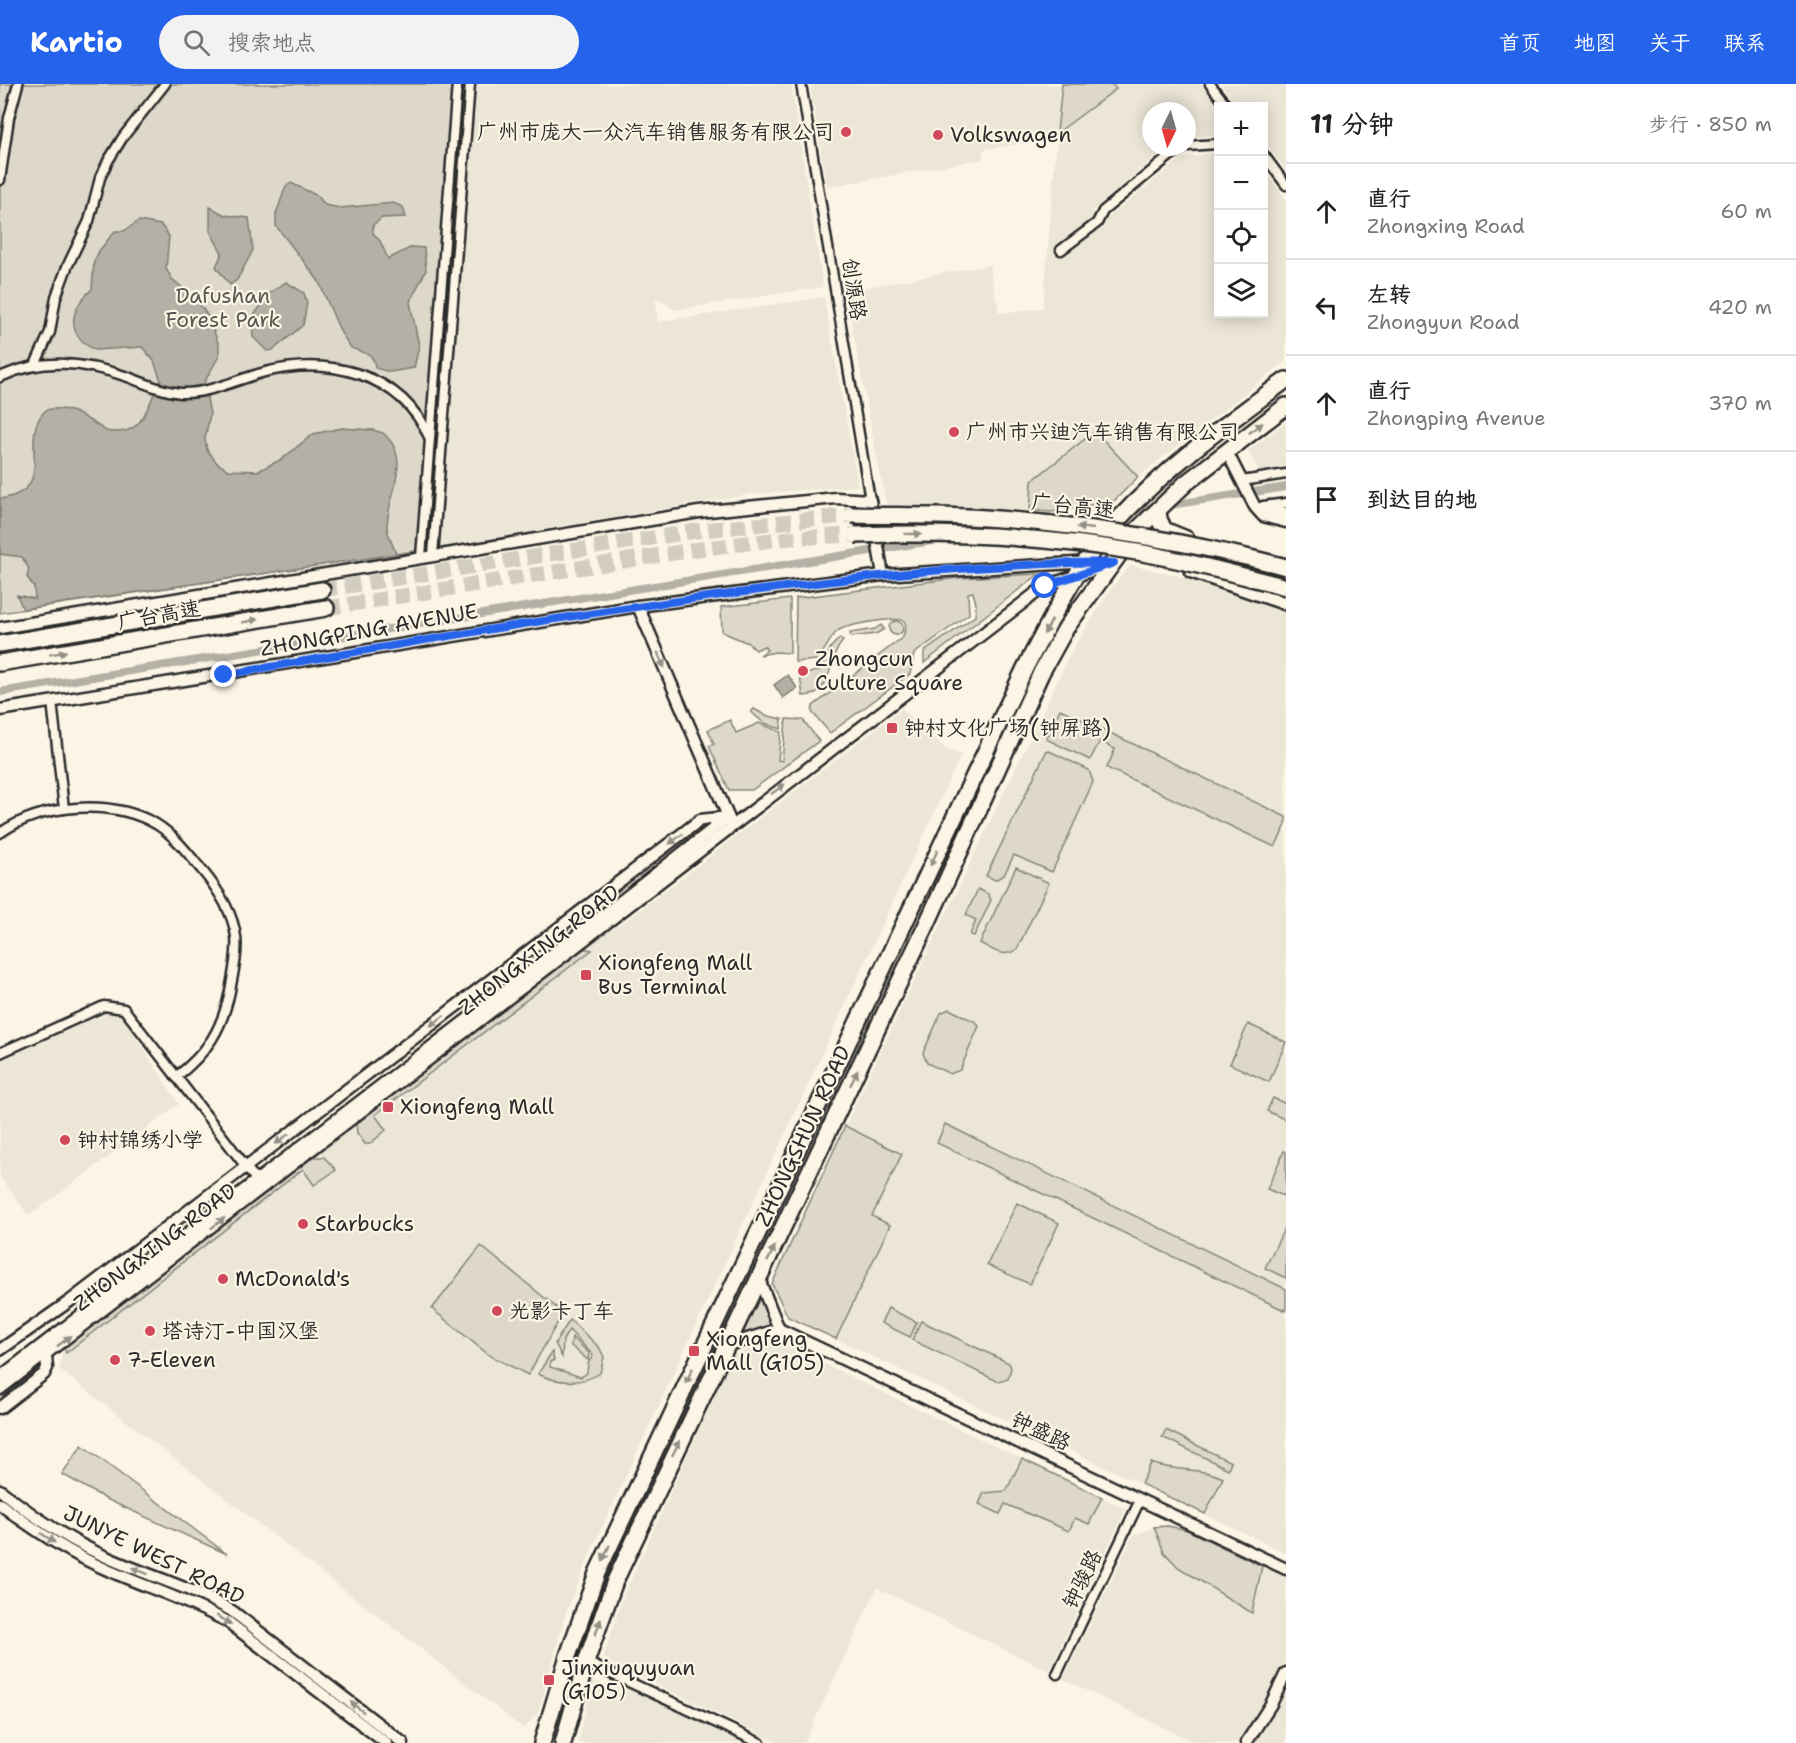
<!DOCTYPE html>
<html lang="zh">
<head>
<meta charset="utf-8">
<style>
  :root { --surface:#fff; --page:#f2f2f2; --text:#222; --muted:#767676; --line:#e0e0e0; --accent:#2563eb }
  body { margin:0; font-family:"Shantell Sans","LXGW WenKai TC",sans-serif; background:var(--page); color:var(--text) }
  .controls { position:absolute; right:18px; top:18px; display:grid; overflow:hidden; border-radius:0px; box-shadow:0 3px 15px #0003 }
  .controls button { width:54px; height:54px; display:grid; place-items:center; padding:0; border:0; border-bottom:2px solid var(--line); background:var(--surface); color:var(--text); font:30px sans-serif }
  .compass { position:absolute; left:1142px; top:18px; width:54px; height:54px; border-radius:50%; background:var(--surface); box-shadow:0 3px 15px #0003; rotate:185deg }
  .stop { position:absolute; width:18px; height:18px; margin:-14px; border:4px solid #2563eb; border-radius:50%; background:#fff }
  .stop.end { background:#2563eb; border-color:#fff; box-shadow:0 2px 6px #0008 }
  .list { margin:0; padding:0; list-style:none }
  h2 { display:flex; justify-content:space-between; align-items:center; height:78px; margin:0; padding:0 24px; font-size:26px }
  h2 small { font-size:20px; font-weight:400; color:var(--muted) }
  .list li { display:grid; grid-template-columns:39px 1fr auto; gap:18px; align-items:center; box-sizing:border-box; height:96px; padding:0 24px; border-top:2px solid var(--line) }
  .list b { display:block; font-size:22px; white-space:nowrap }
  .list p { margin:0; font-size:20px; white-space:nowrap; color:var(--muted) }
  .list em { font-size:20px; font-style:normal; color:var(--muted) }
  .icon { flex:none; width:33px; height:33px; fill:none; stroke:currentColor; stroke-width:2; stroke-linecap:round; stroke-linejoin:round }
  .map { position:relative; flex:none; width:1286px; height:1659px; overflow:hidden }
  header { display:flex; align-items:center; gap:36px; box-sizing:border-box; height:84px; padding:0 30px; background:var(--accent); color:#fff }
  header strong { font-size:28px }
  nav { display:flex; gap:33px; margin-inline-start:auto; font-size:21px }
  .search { width:420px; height:54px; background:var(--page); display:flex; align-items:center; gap:15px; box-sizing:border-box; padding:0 21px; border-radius:33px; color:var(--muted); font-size:22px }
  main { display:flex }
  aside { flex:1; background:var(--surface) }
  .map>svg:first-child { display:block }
</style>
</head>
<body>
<header>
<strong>Kartio</strong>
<div class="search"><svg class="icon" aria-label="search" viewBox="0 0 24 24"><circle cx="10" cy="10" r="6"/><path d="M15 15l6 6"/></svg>搜索地点</div>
<nav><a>首页</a><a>地图</a><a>关于</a><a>联系</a></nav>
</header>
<main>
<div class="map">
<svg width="1286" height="1659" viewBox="0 0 1286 1659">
  <rect width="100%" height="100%" fill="#fcf5e5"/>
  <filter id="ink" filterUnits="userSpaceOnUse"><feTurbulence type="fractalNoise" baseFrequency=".0167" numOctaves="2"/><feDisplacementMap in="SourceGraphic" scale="12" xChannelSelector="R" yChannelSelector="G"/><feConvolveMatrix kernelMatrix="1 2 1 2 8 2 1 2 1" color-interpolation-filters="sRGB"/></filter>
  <g filter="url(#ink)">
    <g fill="#ece6d7">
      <path d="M475 0H791L823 203 675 226 655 213 658 238 824 213 858 402 753 410 438 463 452 258Z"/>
      <path d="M810 0H1062L1116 4 1112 0H1202L1219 22 1218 50 1187 54V27H1151V63H1167L1092 127 1101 139 1183 73 1218 69V230H1264V86L1286 115V277L1138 393 1095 347 1032 397 1030 426 886 420 845 207 989 181 999 229 1043 224 1057 54 982 66 983 75 827 103Z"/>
      <path d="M1221 0H1286V86L1264 57V22H1238Z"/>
      <path d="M1286 338V387L1261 391 1248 367Z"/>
      <path d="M1131 481 1233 505 1286 528V1469L836 1255 889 1141 815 1105 1071 568 1112 503Z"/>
      <path d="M902 625 947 666 961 671 593 1463 567 1525 538 1629 524 1645 59 1285 64 1262 173 1177 355 1042 356 1038 582 864 628 835Z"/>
      <path d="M115 920 179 1020 29 1132 0 1093V977Z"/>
      <path d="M772 1255 1126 1425 1049 1587 877 1504 804 1659H779L603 1575 623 1513 733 1271Z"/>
      <path d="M1168 1442 1187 1446 1286 1493V1578L1268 1614 1239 1659H1196L1063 1595 1133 1452 1154 1443Z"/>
      <path d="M592 1597 630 1605 743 1659H578Z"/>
      <path d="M1286 1598V1659H1254L1274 1622Z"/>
    </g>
    <g fill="#ded8ca" stroke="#84827a" stroke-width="1.5">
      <path d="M0 0H464L428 465 0 529Z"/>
      <path d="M1062 0H1112L1116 5 1057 49Z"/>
      <path d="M1095 347 1138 393 1114 417 1051 428 1030 426 1032 397Z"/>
      <path d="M1039 490 924 579V568L975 532 976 520 973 508 968 509 969 530 914 570 910 590 830 649 812 628 813 622 903 553 906 541 904 537C896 532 848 541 839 546 829 553 826 568 816 576L795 578 796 514 958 494Z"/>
      <path d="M790 515V569L775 568 760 571 767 566 764 562 756 566 748 559 722 548 721 523Z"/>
      <circle cx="896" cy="544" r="7"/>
      <path d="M881 541 884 545 876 550 851 553 850 549 875 545Z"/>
      <path d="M840 554 843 557C826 575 835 611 803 612L800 592 820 586 831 563Z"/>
      <path d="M754 625 765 631 782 635 781 645 764 639 751 628Z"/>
      <path d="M1060 625 1286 733V741L1275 763 1107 684 1115 665 1100 657 1090 676 1046 655Z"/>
      <path d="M786 635 803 636 819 657 752 706H729L709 662 714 660 708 646 730 636 736 649 759 639 781 648 778 676 782 677Z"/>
      <path d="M1047 666 1089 686 1093 698 1052 788 1014 771 1004 791 995 796 986 792Z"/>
      <path d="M1016 783 1049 799 1017 865C1004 875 993 866 980 859Z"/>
      <path d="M978 805 988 810 991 816 974 852 970 851 976 836 966 831Z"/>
      <path d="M582 864 592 866 375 1031 386 1046 370 1060H365L357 1049 356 1038Z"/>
      <path d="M949 925 976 938 979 942 960 986 950 990 927 979 923 969 941 929Z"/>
      <path d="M1248 940 1286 958 1269 998 1230 980Z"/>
      <path d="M1273 1014 1286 1020V1036L1267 1027Z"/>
      <path d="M945 1040 1286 1205V1227L937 1059Z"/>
      <path d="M845 1042 902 1070 872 1132 890 1141 836 1255 788 1233 772 1200Z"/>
      <path d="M1284 1067 1286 1068V1113L1267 1105Z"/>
      <path d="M312 1073H324L336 1086 314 1101 303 1085 66 1269 64 1262 173 1177Z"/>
      <path d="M1017 1119 1059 1139 1030 1200 987 1181Z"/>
      <path d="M1286 1141V1194L1265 1184Z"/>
      <path d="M481 1162 563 1229 528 1291 489 1271 432 1225Z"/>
      <path d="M760 1210 772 1243 741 1254Z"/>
      <path d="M888 1224 917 1238 910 1253 881 1239Z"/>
      <path d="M570 1236 599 1263 604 1273 600 1289C583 1301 556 1299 538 1290L552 1268 554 1276 550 1278V1283L581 1293 587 1289 588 1280 593 1271 569 1246 563 1256 562 1273 555 1259Z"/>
      <path d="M921 1237 1009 1279 1011 1284 1008 1295 999 1298 912 1256Z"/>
      <path d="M572 1253 589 1269 588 1276 571 1262Z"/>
      <path d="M1166 1346 1231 1378 1228 1385 1162 1353Z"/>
      <path d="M82 1361 227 1470 106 1415 62 1390Z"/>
      <path d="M1022 1375 1102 1413 1089 1440 1075 1434 1069 1447 1005 1420 1000 1430 979 1420 984 1409 1006 1407Z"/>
      <path d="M1151 1379C1175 1388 1201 1383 1223 1394L1205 1430 1141 1400Z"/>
      <path d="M1168 1442 1187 1446 1262 1482 1252 1529 1178 1483 1164 1468 1154 1443Z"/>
    </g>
    <g fill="#b4b0a5" stroke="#7d7b74" stroke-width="1.5">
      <path d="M291 99 318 112 325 121 340 124 393 119 403 123 406 133 382 134 373 141V149L380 157 388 175 412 163 424 164 426 186 410 218 419 262 414 284 390 288 375 284 374 277 370 271 351 264 341 249 318 196 276 142V130L286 102Z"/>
      <path d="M210 123 225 131 249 134 253 166 237 196 230 201 216 183 222 169 210 147Z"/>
      <path d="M139 137 161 141 169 152 166 185 172 195 195 214 208 232 219 261V272L204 299 210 330 205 355 207 366 217 379 228 386 258 387 282 375 313 350 342 344 373 346 383 349C414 375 387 412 387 443 388 452 393 461 396 470L23 525 17 511 35 515 34 503 27 493 29 485 22 473 0 470V415C61 406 15 354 46 326 70 320 87 335 106 347 146 354 145 322 161 297L154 277 142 263 95 266C65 251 69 226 92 205L94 178 99 167 115 147H124Z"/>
      <path d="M286 198 304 209 307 219 303 241 273 266 267 267 253 253 252 234 270 209Z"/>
      <path d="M788 591 797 604 783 614 774 601Z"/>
    </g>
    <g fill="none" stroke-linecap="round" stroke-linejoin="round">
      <g stroke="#b4b0a5" stroke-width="8">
        <path d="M1067 437 1286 403"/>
        <path d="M999 447 1030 443"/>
        <path d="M0 608 938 456"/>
      </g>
      <g stroke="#d2cdc0" stroke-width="15" stroke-dasharray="15 8" stroke-linecap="butt">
        <path d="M322 506 703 446 852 431"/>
        <path d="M326 524 705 464 790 454 855 451"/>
      </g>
      <g stroke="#2b2b2b" stroke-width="13">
        <g id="street">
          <path d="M801 0 870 416"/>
          <path d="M1210 0 1227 22"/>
          <path d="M1187 62 1218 60"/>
          <path d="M1264 71 1286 101"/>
          <path d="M0 96 9 34 18 0"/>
          <path d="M1061 166 1097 139 1103 127 1170 72 1185 63"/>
          <path d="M35 281 50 248 56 213 67 183 89 137 100 94 108 77 123 53 165 0"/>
          <path d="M0 293C44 273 84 278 128 293 146 300 163 307 181 309 209 310 238 295 265 288 328 272 401 289 429 353"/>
          <path d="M1242 397 1286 390"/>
          <path d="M1263 422 1286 419"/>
          <path d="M433 471 470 0"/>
          <path d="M421 473 457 0"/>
          <path d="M52 617 64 725"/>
          <path d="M0 749C42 720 111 714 156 740 174 751 188 769 201 785 217 804 233 827 236 853 238 870 233 890 230 907 222 946 207 969 176 993"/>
          <path d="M0 969 104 922 124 925 257 1097"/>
          <path d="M586 1578 760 1659"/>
          <path d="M1057 1590 1140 1416"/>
        </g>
      </g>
      <g stroke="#2b2b2b" stroke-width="15">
        <g id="secondary">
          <path d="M1226 366 1255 423 1263 432 1286 438"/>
          <path d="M1261 424 1286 429"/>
          <path d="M638 522 730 737"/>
          <path d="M0 544 699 428 836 414 870 416 883 491"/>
          <path d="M0 626 638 522 883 491 1090 478"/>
          <path d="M759 1195 779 1245"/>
          <path d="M779 1245 1286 1485"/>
          <path d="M725 1262 779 1245"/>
          <path d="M0 1266 70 1217 700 736 728 733"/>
          <path d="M0 1293 593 839 728 733"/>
          <path d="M0 1305 1045 502 1112 480"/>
          <path d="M0 1324 44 1290 47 1284 46 1271"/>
          <path d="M0 1406C35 1434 73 1459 113 1476 153 1493 195 1505 232 1527L403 1659"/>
          <path d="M0 1420C34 1446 70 1470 110 1487 149 1504 190 1517 228 1538L386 1659"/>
          <path d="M1246 1659 1271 1620 1286 1589"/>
        </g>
      </g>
      <g stroke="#2b2b2b" stroke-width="20">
        <g id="highway">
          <path d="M1158 427 1159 435 1164 446 1186 455"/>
          <path d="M1192 486 1286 518"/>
          <path d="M0 560 322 506"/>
          <path d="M0 579 326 524"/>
          <path d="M542 1659 568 1572 597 1489 1026 582C1052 534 1078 480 1115 439 1165 384 1226 340 1286 296"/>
          <path d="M563 1659 586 1578 615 1497 926 842 1041 589 1066 544 1136 447 1186 399 1286 322"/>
        </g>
      </g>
      <use href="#street" stroke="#fcf5e5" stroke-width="8"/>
      <use href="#secondary" stroke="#fcf5e5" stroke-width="10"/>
      <use href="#highway" stroke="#fcf5e5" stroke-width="15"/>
      <g stroke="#2b2b2b" stroke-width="20" stroke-linecap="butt">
        <g id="highway-bridge">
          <path d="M852 431C896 432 941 431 985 434 1087 441 1187 457 1286 483"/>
          <path d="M855 451C951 448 1048 452 1143 469 1191 478 1239 491 1286 503"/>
        </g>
      </g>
      <use href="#highway-bridge" stroke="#fcf5e5" stroke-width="15"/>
    </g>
    <defs><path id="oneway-solid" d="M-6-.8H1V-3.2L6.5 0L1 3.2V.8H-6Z" transform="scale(1.5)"/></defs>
    <g fill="#949088">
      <use href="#oneway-solid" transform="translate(1256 344) rotate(-36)"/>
      <use href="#oneway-solid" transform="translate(1085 444) rotate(-174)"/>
      <use href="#oneway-solid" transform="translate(913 450) rotate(1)"/>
      <use href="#oneway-solid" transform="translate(250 537) rotate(-10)"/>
      <use href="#oneway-solid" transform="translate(1048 543) rotate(119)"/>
      <use href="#oneway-solid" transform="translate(58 569) rotate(-10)"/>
      <use href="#oneway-solid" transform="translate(661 576) rotate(67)"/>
      <use href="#oneway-solid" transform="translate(778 705) rotate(-37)"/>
      <use href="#oneway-solid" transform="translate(676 755) rotate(143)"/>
      <use href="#oneway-solid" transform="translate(934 774) rotate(115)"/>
      <use href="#oneway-solid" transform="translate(437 937) rotate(143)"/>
      <use href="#oneway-solid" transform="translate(854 994) rotate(-64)"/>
      <use href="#oneway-solid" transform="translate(282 1055) rotate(143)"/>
      <use href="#oneway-solid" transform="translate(218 1139) rotate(-38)"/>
      <use href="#oneway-solid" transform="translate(771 1170) rotate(-65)"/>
      <use href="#oneway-solid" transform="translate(64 1257) rotate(-38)"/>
      <use href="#oneway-solid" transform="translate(689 1292) rotate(115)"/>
      <use href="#oneway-solid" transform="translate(676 1364) rotate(-64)"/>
      <use href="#oneway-solid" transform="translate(48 1454) rotate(34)"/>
      <use href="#oneway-solid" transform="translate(606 1469) rotate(115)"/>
      <use href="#oneway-solid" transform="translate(140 1487) rotate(-158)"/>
      <use href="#oneway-solid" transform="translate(224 1536) rotate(31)"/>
      <use href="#oneway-solid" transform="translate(598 1543) rotate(-71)"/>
      <use href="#oneway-solid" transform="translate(357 1623) rotate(-142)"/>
    </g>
  </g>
  <g fill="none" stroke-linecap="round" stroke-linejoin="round" filter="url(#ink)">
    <path stroke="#2563eb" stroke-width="8" d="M224 591C416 557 608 524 802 501 871 492 940 485 1010 482 1044 480 1079 477 1114 479L1045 502"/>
  </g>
  <g fill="#d1495b" stroke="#fcf5e5" stroke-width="2">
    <circle cx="846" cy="48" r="6"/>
    <circle cx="938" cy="51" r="6"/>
    <circle cx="954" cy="348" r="6"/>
    <circle cx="803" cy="587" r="6"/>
    <rect x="886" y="638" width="12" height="12" rx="3"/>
    <rect x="580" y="885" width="12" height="12" rx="3"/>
    <rect x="382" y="1017" width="12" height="12" rx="3"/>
    <circle cx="65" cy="1056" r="6"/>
    <circle cx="303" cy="1140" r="6"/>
    <circle cx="223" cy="1195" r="6"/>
    <circle cx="497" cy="1227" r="6"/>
    <circle cx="150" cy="1247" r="6"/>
    <rect x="688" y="1261" width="12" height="12" rx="3"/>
    <circle cx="115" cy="1276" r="6"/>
    <rect x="543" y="1590" width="12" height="12" rx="3"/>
  </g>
  <g text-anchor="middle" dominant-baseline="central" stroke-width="4.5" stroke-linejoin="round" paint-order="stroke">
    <g font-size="21" fill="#2b2b2b" stroke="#fcf5e5" text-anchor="start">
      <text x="834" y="48" text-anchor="end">广州市庞大一众汽车销售服务有限公司</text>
      <text x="950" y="51">Volkswagen</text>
      <text x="966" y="348">广州市兴迪汽车销售有限公司</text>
      <text x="815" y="575">Zhongcun<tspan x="815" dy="24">Culture Square</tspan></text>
      <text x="904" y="644">钟村文化广场(钟屏路)</text>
      <text x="598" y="879">Xiongfeng Mall<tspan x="598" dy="24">Bus Terminal</tspan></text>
      <text x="400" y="1023">Xiongfeng Mall</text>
      <text x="77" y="1056">钟村锦绣小学</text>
      <text x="315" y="1140">Starbucks</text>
      <text x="235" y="1195">McDonald's</text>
      <text x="509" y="1227">光影卡丁车</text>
      <text x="162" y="1247">塔诗汀-中国汉堡</text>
      <text x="706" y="1255">Xiongfeng<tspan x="706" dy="24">Mall (G105)</tspan></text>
      <text x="127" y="1276">7-Eleven</text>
      <text x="561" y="1584">Jinxiuquyuan<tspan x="561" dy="24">(G105）</tspan></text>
    </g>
    <g font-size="21" fill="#2b2b2b" stroke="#fcf5e5">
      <text transform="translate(854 205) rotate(81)">创源路</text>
      <text transform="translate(1073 422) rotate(6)">广台高速</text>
      <text transform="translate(159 531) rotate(-10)">广台高速</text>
      <text transform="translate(369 546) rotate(-10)">ZHONGPING AVENUE</text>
      <text transform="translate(539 866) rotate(-38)">ZHONGXING ROAD</text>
      <text transform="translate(803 1052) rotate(-65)">ZHONGSHUN ROAD</text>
      <text transform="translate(155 1163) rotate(-37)">ZHONGXING ROAD</text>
      <text transform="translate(1041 1347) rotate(25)">钟盛路</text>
      <text transform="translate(154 1471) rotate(26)">JUNYE WEST ROAD</text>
      <text transform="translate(1082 1495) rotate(-64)">钟骏路</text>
    </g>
    <g font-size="21" fill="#585653" stroke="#fcf5e5">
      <text x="223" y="212">Dafushan<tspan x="223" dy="24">Forest Park</tspan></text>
    </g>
  </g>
</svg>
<div class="controls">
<button>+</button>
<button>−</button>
<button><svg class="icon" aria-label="locate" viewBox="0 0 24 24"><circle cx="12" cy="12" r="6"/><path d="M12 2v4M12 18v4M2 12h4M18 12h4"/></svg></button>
<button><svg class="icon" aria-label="layers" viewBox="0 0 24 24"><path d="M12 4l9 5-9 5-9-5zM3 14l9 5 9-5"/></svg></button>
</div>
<svg class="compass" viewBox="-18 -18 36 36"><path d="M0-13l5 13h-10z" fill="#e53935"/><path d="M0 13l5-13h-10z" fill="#767676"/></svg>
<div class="stop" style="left:1045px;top:502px"></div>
<div class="stop end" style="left:224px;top:591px"></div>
</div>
<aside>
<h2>11 分钟<small>步行 · 850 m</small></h2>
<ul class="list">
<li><svg class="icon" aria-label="ahead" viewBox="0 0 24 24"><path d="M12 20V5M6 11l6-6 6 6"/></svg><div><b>直行</b><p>Zhongxing Road</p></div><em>60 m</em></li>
<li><svg class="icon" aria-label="left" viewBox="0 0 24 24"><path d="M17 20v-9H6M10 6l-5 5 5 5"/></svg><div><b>左转</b><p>Zhongyun Road</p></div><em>420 m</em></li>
<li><svg class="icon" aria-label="ahead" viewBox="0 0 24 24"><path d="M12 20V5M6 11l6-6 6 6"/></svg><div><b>直行</b><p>Zhongping Avenue</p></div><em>370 m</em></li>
<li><svg class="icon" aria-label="arrive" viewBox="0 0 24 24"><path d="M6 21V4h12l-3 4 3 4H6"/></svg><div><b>到达目的地</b></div></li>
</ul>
</aside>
</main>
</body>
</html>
